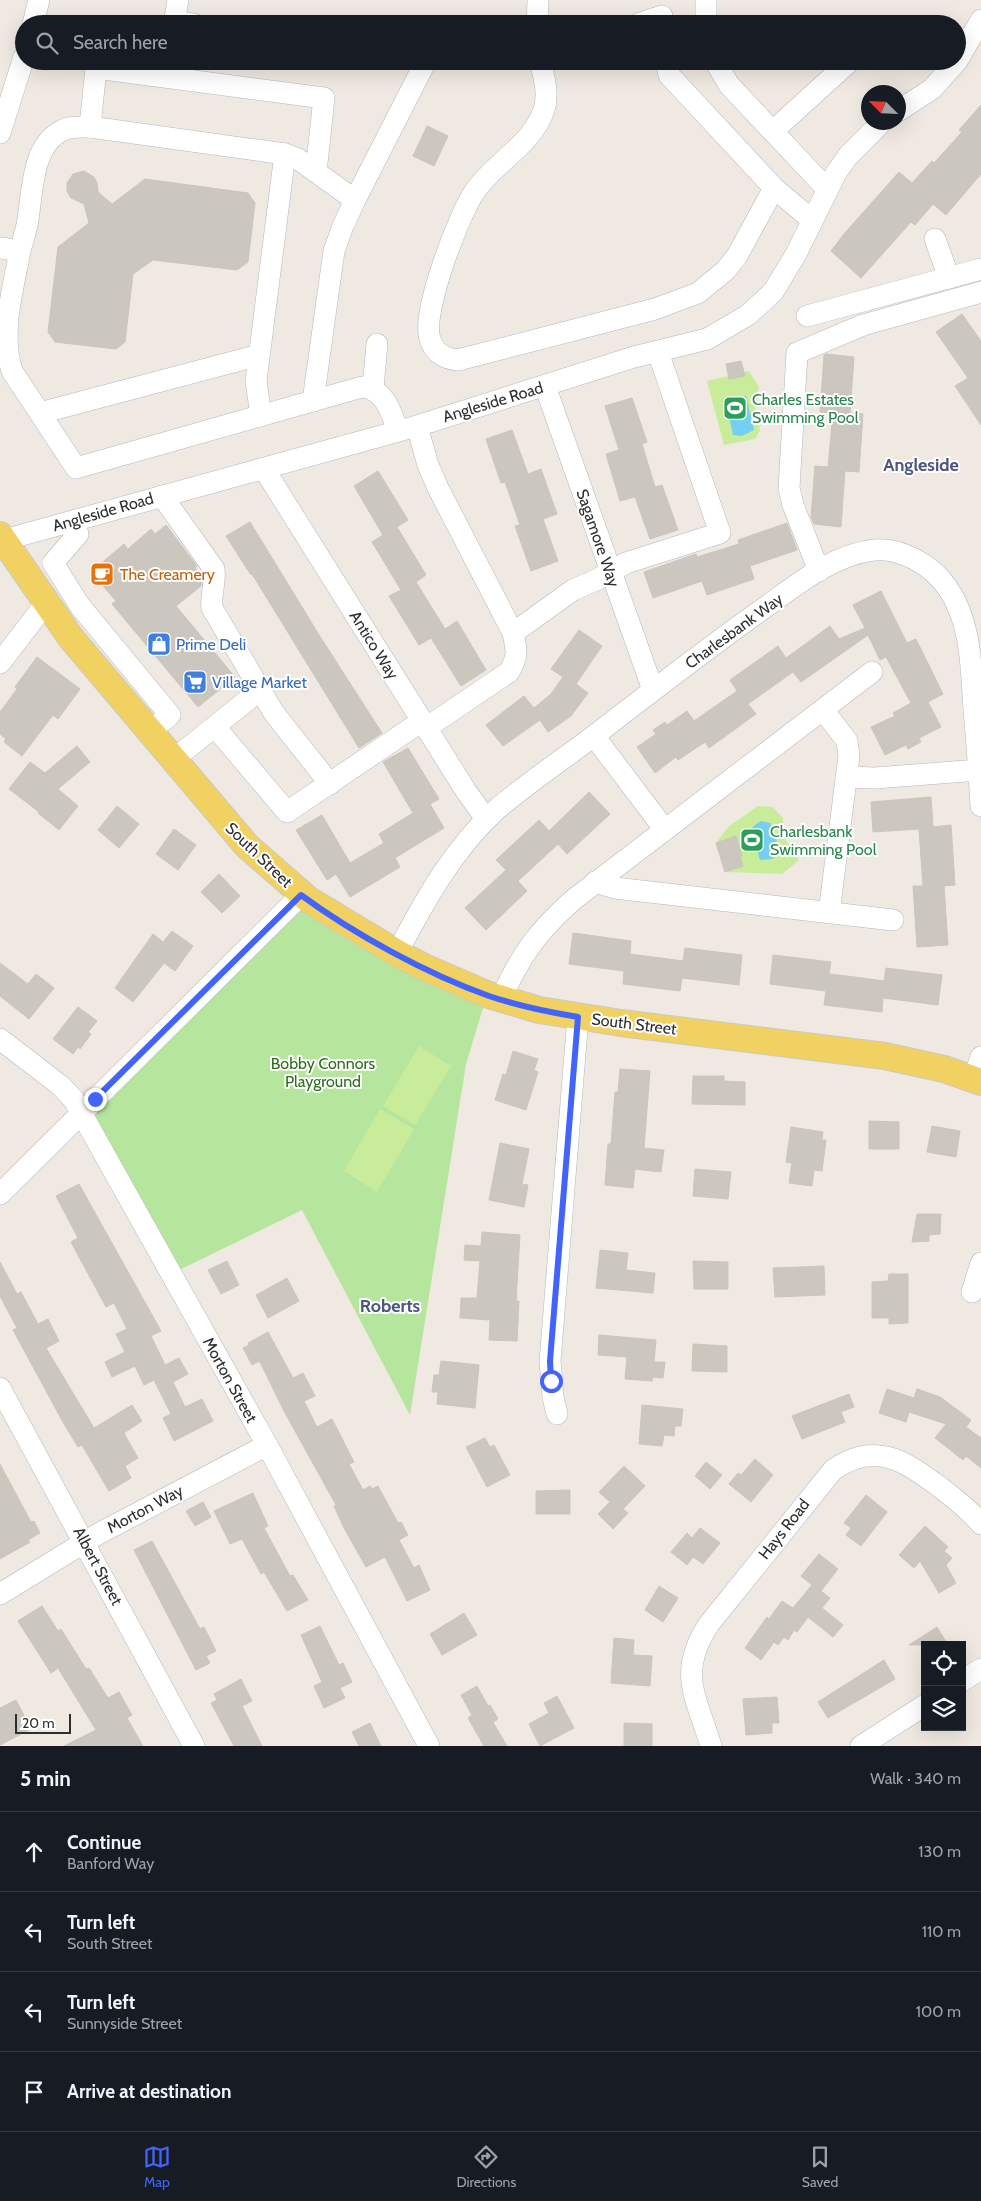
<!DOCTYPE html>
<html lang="en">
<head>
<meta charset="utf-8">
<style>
  :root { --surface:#171b24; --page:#242831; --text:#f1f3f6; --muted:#9ea1a6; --line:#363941; --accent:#4264fb }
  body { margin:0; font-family:Cabin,sans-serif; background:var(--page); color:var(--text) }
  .controls { position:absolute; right:15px; bottom:15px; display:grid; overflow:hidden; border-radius:0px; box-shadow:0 5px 20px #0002 }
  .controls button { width:45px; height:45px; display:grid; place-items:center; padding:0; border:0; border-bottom:1px solid var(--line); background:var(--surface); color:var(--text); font:25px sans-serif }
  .compass { position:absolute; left:861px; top:85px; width:45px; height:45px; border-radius:50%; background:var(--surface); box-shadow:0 5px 20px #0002; rotate:294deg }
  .scale { position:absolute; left:15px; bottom:12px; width:56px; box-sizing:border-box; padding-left:5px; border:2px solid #2e2e2e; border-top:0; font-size:14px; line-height:18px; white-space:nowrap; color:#2e2e2e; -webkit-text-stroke:4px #fff; paint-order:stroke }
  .stop { position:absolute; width:15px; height:15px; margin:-11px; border:4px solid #4264fb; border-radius:50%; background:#fff }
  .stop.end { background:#4264fb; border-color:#fff; box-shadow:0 1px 5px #0008 }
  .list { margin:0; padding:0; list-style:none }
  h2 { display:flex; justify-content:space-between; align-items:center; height:65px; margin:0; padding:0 20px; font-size:21px }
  h2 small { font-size:16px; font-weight:400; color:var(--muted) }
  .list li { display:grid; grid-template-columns:32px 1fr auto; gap:15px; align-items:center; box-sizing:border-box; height:80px; padding:0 20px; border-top:1px solid var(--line) }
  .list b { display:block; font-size:19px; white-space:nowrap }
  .list p { margin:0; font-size:16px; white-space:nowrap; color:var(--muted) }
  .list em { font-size:16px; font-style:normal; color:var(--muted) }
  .icon { flex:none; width:28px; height:28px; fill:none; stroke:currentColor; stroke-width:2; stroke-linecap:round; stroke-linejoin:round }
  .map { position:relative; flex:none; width:981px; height:1746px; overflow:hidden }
  .search { position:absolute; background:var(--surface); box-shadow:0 5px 20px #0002; left:15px; right:15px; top:15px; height:55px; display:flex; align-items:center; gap:12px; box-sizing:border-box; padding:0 18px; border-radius:28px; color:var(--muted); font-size:19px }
  .sheet { height:385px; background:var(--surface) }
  nav { display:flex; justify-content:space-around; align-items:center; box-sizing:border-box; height:70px; border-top:1px solid var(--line); background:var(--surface); font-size:14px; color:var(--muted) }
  nav a { display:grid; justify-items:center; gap:2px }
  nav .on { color:var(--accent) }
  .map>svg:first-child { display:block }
</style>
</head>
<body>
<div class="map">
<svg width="981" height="1746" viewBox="0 0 981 1746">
  <rect width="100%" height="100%" fill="#efe9e1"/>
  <path fill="#b6e59e" d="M301 895 489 995 482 1011 466 1064 410 1415 302 1210 171 1274 92 1130 95 1099Z"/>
  <g fill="#c9ec9a">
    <path d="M749 371 759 387 754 402 760 430 755 439 724 445 707 381Z"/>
    <path d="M758 806 773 807 783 818 784 837 799 860 782 874 725 872 716 843 728 827Z"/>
    <path d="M419 1046 451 1066 415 1125 383 1106Z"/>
    <path d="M380 1109 414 1129 377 1192 344 1171Z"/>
  </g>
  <g fill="#75cff0">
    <path d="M746 396 754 430 742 436 733 435 726 402Z"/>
    <path d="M761 821 770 823 776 838 779 854 772 859 760 860 751 829 755 825Z"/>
  </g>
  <g fill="#cbc7bf" stroke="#cbc5ba">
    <path d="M981 105V174L946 215 933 204 915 225 911 222 861 278 831 251 844 234 899 172 912 183 932 161 934 163 962 132 959 130Z"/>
    <path d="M427 126 448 136 434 166 413 156Z"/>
    <path d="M84 171 94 177 97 183 98 192 112 204 145 179 248 193 255 203 248 262 237 270 153 260 133 274 125 342 116 349 55 342 48 332 58 247 89 223 84 204 71 198 67 191V183L73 174Z"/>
    <path d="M962 314 981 341V425L955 386 968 378 936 332Z"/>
    <path d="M826 354 854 357 850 413 863 414 859 472 845 471 841 527 814 524 811 517 815 466 828 467 833 413 820 412 824 355Z"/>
    <path d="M741 361 745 376 729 379 726 364Z"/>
    <path d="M632 398 647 442 642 444 655 487 662 485 678 530 650 539 635 497 620 501 606 454 619 450 605 406Z"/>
    <path d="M512 430 528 474 541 469 557 514 543 519 558 561 531 571 515 526 520 525 505 482 501 483 486 439Z"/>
    <path d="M378 471 408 520 397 527 426 575 416 582 445 629 457 621 486 670 461 686 431 638 419 645 389 596 401 590 372 542 383 535 354 486Z"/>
    <path d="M250 522 321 638 382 733 359 748 252 574 251 575 226 536Z"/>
    <path d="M787 523 797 550 750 566 754 579 707 595 702 581 653 598 644 572 696 554 697 557 739 544 738 540Z"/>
    <path d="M166 525 197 566 195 568 202 576 201 586 176 606 235 677 198 707 112 604 116 601 91 572 124 544 128 549 151 529 155 534Z"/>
    <path d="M881 591 907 643 916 639 943 694 928 702 941 727 919 738 921 742 908 749 906 745 885 755 871 727 895 716 893 713 911 703 886 657 880 660 868 635 801 682 793 672 748 704 756 714 709 748 705 742 678 760 676 757 655 773 637 747 656 734 653 730 665 722 667 725 687 711 694 721 737 691 730 680 778 646 786 658 830 626 839 639 865 628 853 605Z"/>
    <path d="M579 630 602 646 576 684 588 693 571 716 548 732 540 720 503 746 486 725 524 696 534 708 551 694 563 677 551 669Z"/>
    <path d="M37 657 80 689 58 719 53 715 22 756 4 742 6 739 0 734V712L17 689 15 687Z"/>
    <path d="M77 746 90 762 58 789 78 806 59 830 38 813 39 812 9 789 30 762 45 773Z"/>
    <path d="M408 748 439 799 430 804 444 828 395 858 400 867 350 897 336 874 327 880 296 830 322 815 350 863 384 843 379 834 413 813 383 762Z"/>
    <path d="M589 792 610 814 567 854 558 844 518 881 527 891 486 930 465 908 506 870 496 860 539 820 549 831Z"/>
    <path d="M931 797 933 827 951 825 955 885 944 886 948 945 917 947 913 886H923L919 829 873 832 871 802Z"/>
    <path d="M117 806 139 824 119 848 98 830Z"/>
    <path d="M174 829 196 845 178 870 156 854Z"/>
    <path d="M736 836 742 856 740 857 743 866 725 872 716 843Z"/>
    <path d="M219 874 240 896 222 913 201 892Z"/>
    <path d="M172 931 193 946 175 971 164 963 133 1002 115 988 153 934 163 942Z"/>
    <path d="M573 933 631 941 630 954 683 961 685 948 742 955 739 985 682 978 680 991 623 984 624 971 569 964Z"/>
    <path d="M773 955 831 962 829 974 855 977 884 981 886 968 942 975 938 1005 883 998 882 1012 824 1005 826 991 770 984Z"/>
    <path d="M0 963 28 984 36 974 54 988 29 1019 0 996Z"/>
    <path d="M78 1007 97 1021 88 1032 91 1034 80 1049 78 1047 73 1054 53 1039Z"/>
    <path d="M513 1051 538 1059 534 1070 538 1072 526 1110 495 1100 503 1074 506 1075Z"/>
    <path d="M620 1069 650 1071 644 1148 664 1150 661 1172 635 1169 633 1188 605 1185 608 1144H611L615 1092H618Z"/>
    <path d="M693 1076H724V1081L745 1082V1105L692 1104Z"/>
    <path d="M869 1121 899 1122V1149H869Z"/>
    <path d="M932 1126 960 1131 956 1157 927 1152Z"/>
    <path d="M791 1127 823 1132 822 1140H826L822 1171 814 1170 812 1186 789 1183 792 1163 786 1162Z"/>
    <path d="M500 1143 529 1149 522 1184 528 1185 524 1207 489 1200Z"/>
    <path d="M695 1169 731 1172 728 1199 693 1196Z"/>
    <path d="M79 1184 161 1331 151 1336 165 1365 179 1358 188 1374 173 1382 185 1407 202 1399 213 1421 174 1441 163 1418 171 1414 154 1380 144 1385 135 1366 112 1377 105 1362 125 1352 116 1334 127 1329 114 1303 106 1307 71 1242 78 1238 56 1196Z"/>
    <path d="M917 1214H941L940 1234 929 1235V1241L912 1242Z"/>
    <path d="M482 1232 520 1235 516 1301H519L517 1341 489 1340 490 1320 460 1318 461 1298H477L480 1261 464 1260 465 1245 481 1246Z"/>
    <path d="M600 1250 628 1253 626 1270 655 1273 653 1293 596 1288Z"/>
    <path d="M227 1261 239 1285 221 1294 208 1270Z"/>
    <path d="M693 1261 728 1262V1289H694Z"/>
    <path d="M0 1262 17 1294 21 1292 38 1324 48 1319 59 1341 46 1348 94 1428 132 1405 142 1421 124 1433 138 1458 125 1466 131 1478 109 1491 82 1445 78 1447 64 1424 13 1330 17 1328 0 1296Z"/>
    <path d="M824 1266 825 1295 775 1297 773 1268Z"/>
    <path d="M889 1274H908V1323L889 1324V1318H872V1282L888 1281Z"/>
    <path d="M287 1278 299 1301 268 1318 256 1295Z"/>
    <path d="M268 1332 293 1378 303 1373 315 1396 304 1401 317 1427 332 1419 354 1462 349 1464 363 1490 370 1486 372 1489 378 1486 398 1523 401 1522 408 1535 399 1540 414 1568 419 1565 430 1590 407 1601 385 1557 366 1567 344 1528 334 1506 336 1505 284 1411 261 1364 259 1361 252 1365 243 1348 249 1345 248 1343Z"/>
    <path d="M599 1335 656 1340 654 1362H665L663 1378 653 1377 652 1381 625 1379 627 1357 598 1355Z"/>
    <path d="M693 1344 727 1346V1372L692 1371Z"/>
    <path d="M441 1361 479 1365 475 1408 437 1404 438 1392H432L434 1375H439Z"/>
    <path d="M887 1389 914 1398 917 1389 940 1397 971 1420 966 1427 981 1438V1468L966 1456 963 1460 935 1438 946 1424 909 1412 906 1422 879 1413Z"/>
    <path d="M849 1394 854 1407 841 1412 845 1422 802 1439 792 1416Z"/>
    <path d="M642 1405 683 1409 681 1426H675L674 1436 664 1435 662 1446 639 1444Z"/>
    <path d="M485 1438 490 1447 494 1445 510 1475 487 1487 466 1447Z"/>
    <path d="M755 1459 773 1475 751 1502 729 1484 738 1473 741 1475Z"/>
    <path d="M706 1462 722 1475 710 1489 695 1476Z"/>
    <path d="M0 1464 31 1522 34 1521 40 1533 28 1540 30 1542 0 1559Z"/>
    <path d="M624 1466 645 1486 623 1509 628 1513 613 1529 598 1514 610 1502 599 1492Z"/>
    <path d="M570 1490V1514H536V1491Z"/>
    <path d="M253 1493 268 1526 264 1528 290 1576 293 1575 308 1600 287 1611 264 1572 261 1574 242 1539 230 1544 214 1511Z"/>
    <path d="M866 1495 887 1512 861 1546 846 1535 851 1528 844 1523Z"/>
    <path d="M203 1502 211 1517 195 1526 186 1511Z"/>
    <path d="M925 1526 948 1547 944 1551 952 1558 946 1565 956 1583 939 1593 920 1561 914 1568 899 1555Z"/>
    <path d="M700 1528 720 1543 703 1564 693 1557 687 1565 671 1552 687 1533 692 1538Z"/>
    <path d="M152 1541 200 1629 204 1627 216 1651 206 1656 210 1663 196 1670 134 1550Z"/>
    <path d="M819 1554 838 1569 821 1591 830 1598 822 1608 843 1625 833 1637 808 1617 797 1632 794 1630 788 1640 784 1637 778 1645 774 1642 761 1660 745 1648 767 1617 769 1619 782 1601 793 1608 812 1585 801 1576Z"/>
    <path d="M659 1586 678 1598 663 1622 645 1610Z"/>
    <path d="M42 1606 58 1631 61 1629 86 1669 89 1668 108 1698 119 1692 132 1715 127 1718 143 1746H64L96 1730 58 1668 51 1673 18 1621Z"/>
    <path d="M464 1613 477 1635 442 1655 430 1634Z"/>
    <path d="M320 1626 339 1665 343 1663 352 1682 340 1688 345 1698 324 1708 314 1686 322 1682 319 1675 301 1635Z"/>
    <path d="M937 1627 948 1645H909Z"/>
    <path d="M614 1638 634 1640 633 1655 652 1656 650 1686 611 1683Z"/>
    <path d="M884 1660 895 1679 828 1718 818 1702Z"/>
    <path d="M241 1679 252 1701 242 1706 262 1746H234L211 1703 217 1700 214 1694Z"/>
    <path d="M477 1686 488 1706 490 1705 498 1719 493 1722 507 1746H484L468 1718 472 1715 461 1695Z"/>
    <path d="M557 1696 574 1728 540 1746 529 1724 549 1713 544 1703Z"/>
    <path d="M777 1697 779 1723H772V1733L746 1735 743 1699Z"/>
    <path d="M16 1700 31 1729 0 1745V1708Z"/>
    <path d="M370 1723 381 1746H359L352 1732Z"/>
    <path d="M624 1723 652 1724V1746H624Z"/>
  </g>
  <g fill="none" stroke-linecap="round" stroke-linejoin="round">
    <g stroke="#b4b7c1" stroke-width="22">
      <g id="minor">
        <path d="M706 0V24"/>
        <path d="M175 21 194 24"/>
        <path d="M33 24 39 0"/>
        <path d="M174 24 178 0"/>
        <path d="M537 24 538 0"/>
        <path d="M638 24 662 16 663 24"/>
        <path d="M540 61C544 77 549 94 544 110 532 145 495 162 475 191 459 214 421 313 430 339 434 353 445 359 458 360L655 309 698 293 726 270 737 256 774 188"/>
        <path d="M666 61 669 75 774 188 812 220"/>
        <path d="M715 61 729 85 827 189"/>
        <path d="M957 61 981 20"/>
        <path d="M898 111 932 89 957 61"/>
        <path d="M90 127 96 68 324 98 316 172"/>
        <path d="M773 131 850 61"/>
        <path d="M0 133 24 57"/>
        <path d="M935 239 949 278"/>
        <path d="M0 248 20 251C22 243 25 234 27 225 33 196 30 145 63 130 71 126 81 127 90 127L285 154 298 159 355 200"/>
        <path d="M20 251C13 290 0 332 12 371L76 468 362 387C385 389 391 412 398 431"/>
        <path d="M807 316 981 269"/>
        <path d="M545 386 653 690"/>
        <path d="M373 388 377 344"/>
        <path d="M313 401 334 251 343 226 355 200 426 61"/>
        <path d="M40 413 259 355"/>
        <path d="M261 416 256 381 285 154"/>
        <path d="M417 426 428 465 438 488 513 633C517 651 518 657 509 672L426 728"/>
        <path d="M264 469 466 791 486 819"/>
        <path d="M162 496 214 569C216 583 210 595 212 608L274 713 330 784"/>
        <path d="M74 521 78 534 53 563 80 606 170 715 149 732"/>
        <path d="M4 540 417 426 634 357 707 339 748 315 773 292 796 254 836 173 848 156 882 122"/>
        <path d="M819 571 793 505 789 488 797 353 863 325 981 292"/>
        <path d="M513 633 573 590 596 580 626 563 720 533 658 352"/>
        <path d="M0 663 46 603"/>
        <path d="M824 711 847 741 849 756 829 913"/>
        <path d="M215 727 287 812 422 721"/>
        <path d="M594 736 665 830"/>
        <path d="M173 760 260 690"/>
        <path d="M846 777 875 778 979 770"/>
        <path d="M595 882 615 888 893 920"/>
        <path d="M397 953C425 900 453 849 497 809 530 781 565 758 599 732 652 691 705 650 760 611 794 587 831 555 874 550 902 547 932 566 947 587 972 623 971 668 974 710 977 742 979 774 981 806"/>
        <path d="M501 999C520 956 537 932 573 900L872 672"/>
        <path d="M0 1039 61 1086 74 1100 267 1445 429 1746"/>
        <path d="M973 1079 981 1057"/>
        <path d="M0 1194 301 895"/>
        <path d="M972 1292 981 1263"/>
        <path d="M0 1388 194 1746"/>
        <path d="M557 1414 553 1397 550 1361 578 1017"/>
        <path d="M0 1594 98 1534 267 1445"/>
        <path d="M962 1681 981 1669"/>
        <path d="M711 1746C696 1696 677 1673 709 1624L833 1470C875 1440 905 1461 941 1488 955 1499 970 1510 981 1524"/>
        <path d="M861 1746 925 1705"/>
      </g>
    </g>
    <g stroke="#c9c9c9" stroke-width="28">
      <path id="major" d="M0 535 71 638 247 846 309 900 397 953 424 967 489 995 539 1010 621 1023 885 1056 944 1069 981 1082"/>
    </g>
    <use href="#minor" stroke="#fff" stroke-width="21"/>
    <use href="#major" stroke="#f2d163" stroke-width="26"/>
  </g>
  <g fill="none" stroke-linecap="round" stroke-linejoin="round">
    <path stroke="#4264fb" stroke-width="6" d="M95 1099 301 895C354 934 427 974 489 996 518 1006 548 1012 578 1017L550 1361 551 1381"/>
  </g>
  <defs>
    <g id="stadium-square" transform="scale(1.25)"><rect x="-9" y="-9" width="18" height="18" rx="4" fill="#2e9e5b" stroke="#fff"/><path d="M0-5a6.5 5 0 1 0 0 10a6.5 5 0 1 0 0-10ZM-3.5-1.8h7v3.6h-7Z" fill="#fff"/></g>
    <g id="cafe-square" transform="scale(1.25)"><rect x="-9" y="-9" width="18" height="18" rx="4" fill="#e8710a" stroke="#fff"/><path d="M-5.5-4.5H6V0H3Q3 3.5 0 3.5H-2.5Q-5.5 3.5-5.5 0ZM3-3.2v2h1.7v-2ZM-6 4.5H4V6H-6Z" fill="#fff"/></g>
    <g id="shop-square" transform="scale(1.25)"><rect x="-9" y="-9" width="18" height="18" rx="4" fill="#3f7fe0" stroke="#fff"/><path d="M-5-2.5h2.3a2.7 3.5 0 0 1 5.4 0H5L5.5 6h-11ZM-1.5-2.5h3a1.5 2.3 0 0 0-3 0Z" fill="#fff"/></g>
    <g id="supermarket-square" transform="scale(1.25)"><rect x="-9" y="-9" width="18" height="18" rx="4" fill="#3f7fe0" stroke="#fff"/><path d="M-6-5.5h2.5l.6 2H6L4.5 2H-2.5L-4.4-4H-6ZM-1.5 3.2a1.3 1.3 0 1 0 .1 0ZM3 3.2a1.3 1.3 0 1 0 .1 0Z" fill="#fff"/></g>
  </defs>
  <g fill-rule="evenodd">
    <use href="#stadium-square" x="735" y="408"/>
    <use href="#cafe-square" x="102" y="574"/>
    <use href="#shop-square" x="159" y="644"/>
    <use href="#supermarket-square" x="195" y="682"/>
    <use href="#stadium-square" x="752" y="840"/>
  </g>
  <g text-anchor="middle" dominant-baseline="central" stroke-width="4" stroke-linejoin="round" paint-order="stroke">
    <g font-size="16" fill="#27864d" stroke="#fff" text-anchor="start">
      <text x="752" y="399">Charles Estates<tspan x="752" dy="18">Swimming Pool</tspan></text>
      <text x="770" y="831">Charlesbank<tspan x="770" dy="18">Swimming Pool</tspan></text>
    </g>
    <g font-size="16" fill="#2e2e2e" stroke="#fff">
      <text transform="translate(493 402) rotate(-17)">Angleside Road</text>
      <text transform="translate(103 512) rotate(-16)">Angleside Road</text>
      <text transform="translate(598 538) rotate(71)">Sagamore Way</text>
      <text transform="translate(734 631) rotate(-36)">Charlesbank Way</text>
      <text transform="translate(374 645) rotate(58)">Antico Way</text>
      <text transform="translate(259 855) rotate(44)">South Street</text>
      <text transform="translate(634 1024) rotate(7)">South Street</text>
      <text transform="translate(230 1380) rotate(61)">Morton Street</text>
      <text transform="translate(145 1509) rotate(-28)">Morton Way</text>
      <text transform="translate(784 1529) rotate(-52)">Hays Road</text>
      <text transform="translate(98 1566) rotate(62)">Albert Street</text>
    </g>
    <g font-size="16" fill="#c56008" stroke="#fff" text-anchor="start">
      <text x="120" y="574">The Creamery</text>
    </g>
    <g font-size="16" fill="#366cbe" stroke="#fff" text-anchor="start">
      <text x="176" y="644">Prime Deli</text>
      <text x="212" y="682">Village Market</text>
    </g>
    <g font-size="16" fill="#2c6e1b" stroke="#fff">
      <text x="323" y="1063">Bobby Connors<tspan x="323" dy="18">Playground</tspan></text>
    </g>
    <g font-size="18" font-weight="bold" fill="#4d5680" stroke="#fff">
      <text x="921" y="465">Angleside</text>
      <text x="390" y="1306">Roberts</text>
    </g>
  </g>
</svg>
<div class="controls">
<button><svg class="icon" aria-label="locate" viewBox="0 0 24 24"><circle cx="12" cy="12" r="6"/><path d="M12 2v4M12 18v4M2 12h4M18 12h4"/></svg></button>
<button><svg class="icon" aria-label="layers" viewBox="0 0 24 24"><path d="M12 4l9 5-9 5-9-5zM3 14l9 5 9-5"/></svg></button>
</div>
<svg class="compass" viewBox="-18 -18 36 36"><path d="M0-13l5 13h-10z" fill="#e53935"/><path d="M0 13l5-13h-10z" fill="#9ea1a6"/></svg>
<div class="scale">20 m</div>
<div class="stop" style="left:551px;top:1381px"></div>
<div class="stop end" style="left:95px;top:1099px"></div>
<div class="search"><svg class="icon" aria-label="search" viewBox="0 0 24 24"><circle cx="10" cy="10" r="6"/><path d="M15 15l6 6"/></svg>Search here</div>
</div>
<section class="sheet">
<h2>5 min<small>Walk · 340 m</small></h2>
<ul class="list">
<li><svg class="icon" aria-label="ahead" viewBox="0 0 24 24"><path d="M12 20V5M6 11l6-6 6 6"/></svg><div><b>Continue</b><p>Banford Way</p></div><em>130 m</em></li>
<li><svg class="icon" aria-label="left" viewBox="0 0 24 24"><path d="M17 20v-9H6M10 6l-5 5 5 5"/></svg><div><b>Turn left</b><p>South Street</p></div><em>110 m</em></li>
<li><svg class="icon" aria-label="left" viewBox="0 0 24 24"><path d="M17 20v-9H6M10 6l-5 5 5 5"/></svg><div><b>Turn left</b><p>Sunnyside Street</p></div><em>100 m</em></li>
<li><svg class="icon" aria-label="arrive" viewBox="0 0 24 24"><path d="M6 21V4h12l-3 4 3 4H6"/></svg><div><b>Arrive at destination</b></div></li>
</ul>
</section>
<nav>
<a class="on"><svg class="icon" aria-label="map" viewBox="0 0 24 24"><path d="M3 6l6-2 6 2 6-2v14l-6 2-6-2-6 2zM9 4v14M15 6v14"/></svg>Map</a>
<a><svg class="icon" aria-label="directions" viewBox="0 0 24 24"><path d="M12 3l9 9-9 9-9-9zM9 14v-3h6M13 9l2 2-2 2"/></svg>Directions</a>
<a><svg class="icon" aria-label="saved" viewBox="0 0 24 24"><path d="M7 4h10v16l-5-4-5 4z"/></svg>Saved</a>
</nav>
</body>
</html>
